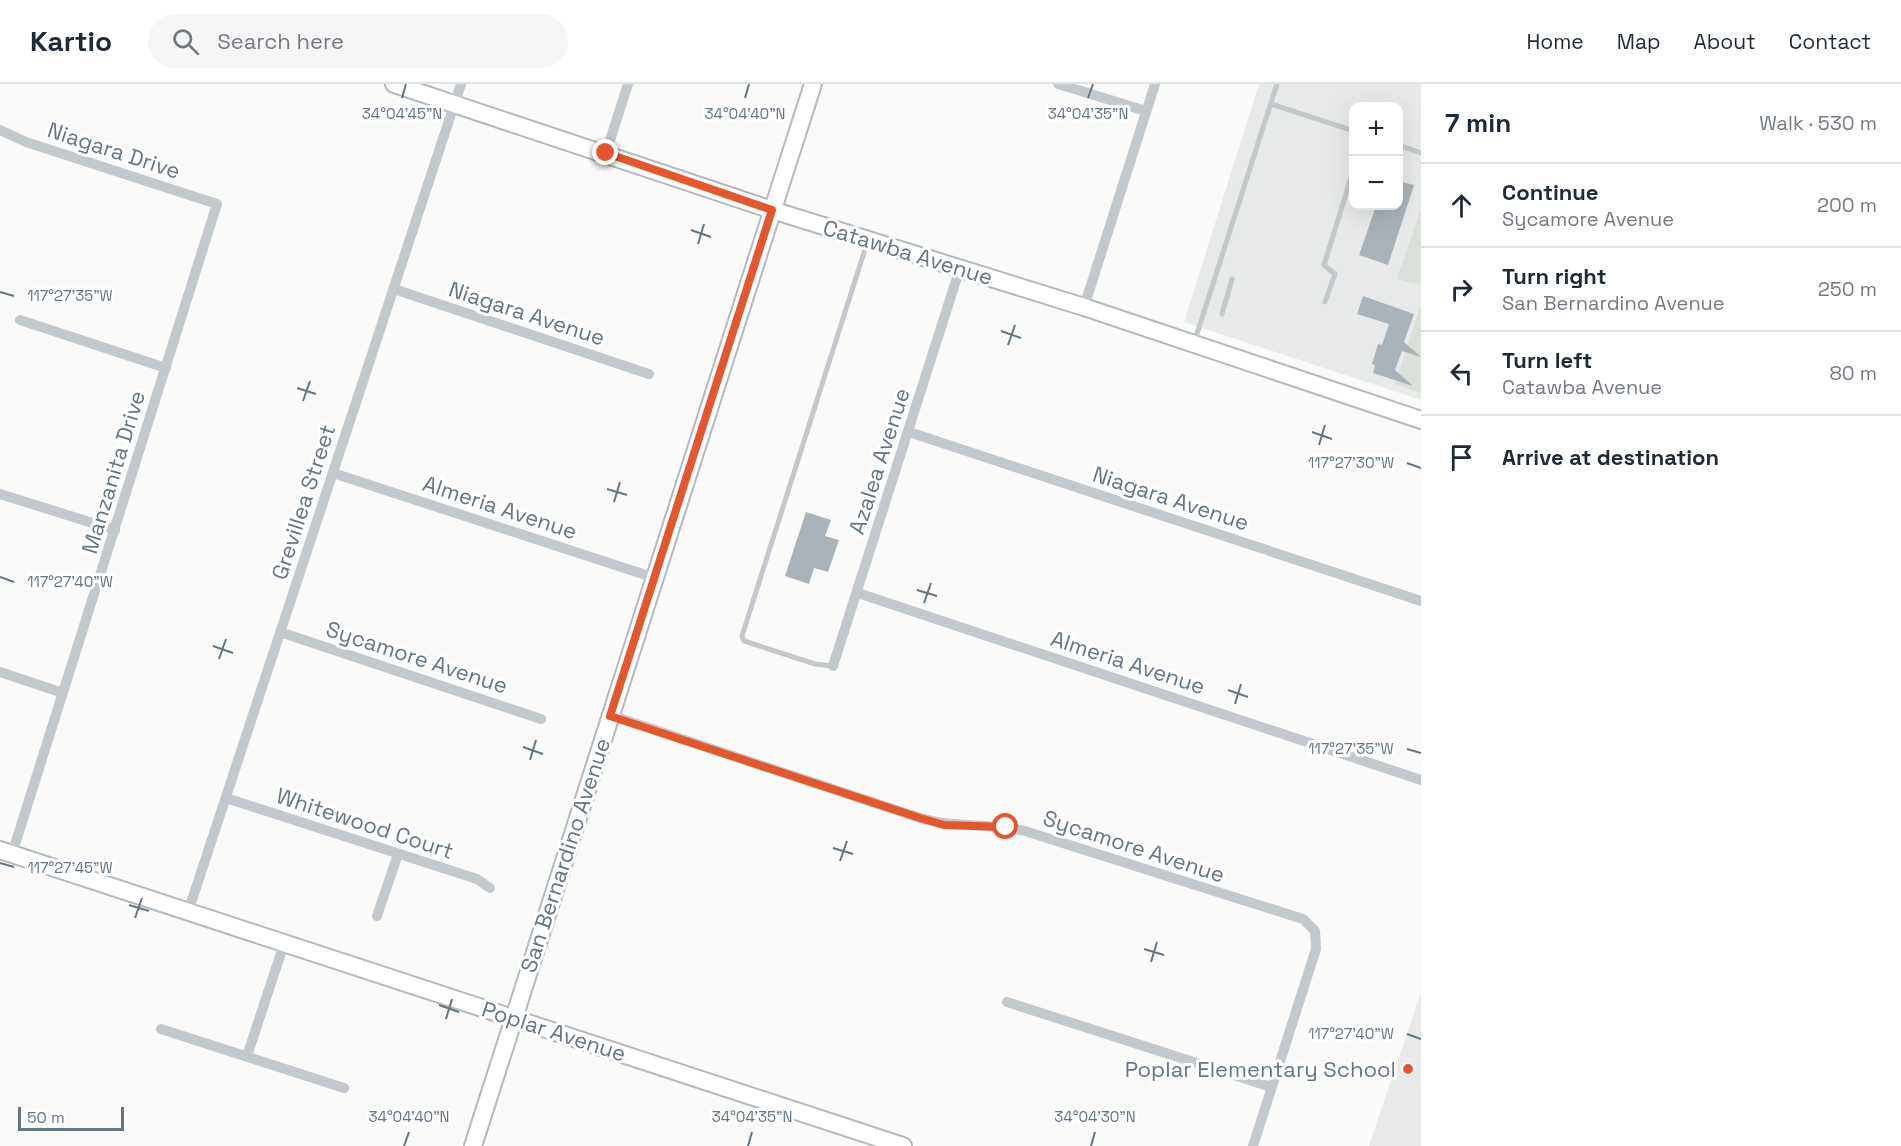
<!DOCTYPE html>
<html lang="en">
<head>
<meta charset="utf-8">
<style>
  :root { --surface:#fff; --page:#f6f6f7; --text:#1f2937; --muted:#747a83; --line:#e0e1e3 }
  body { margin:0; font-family:"Space Grotesk",sans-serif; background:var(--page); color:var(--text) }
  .controls { position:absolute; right:18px; top:18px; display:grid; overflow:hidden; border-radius:12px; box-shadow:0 6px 24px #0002 }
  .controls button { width:54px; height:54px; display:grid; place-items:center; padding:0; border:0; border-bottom:2px solid var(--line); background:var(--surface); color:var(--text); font:30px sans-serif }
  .scale { position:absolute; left:18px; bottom:15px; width:106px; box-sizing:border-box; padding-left:6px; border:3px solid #657683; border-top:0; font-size:16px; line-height:21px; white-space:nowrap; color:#657683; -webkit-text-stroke:4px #fff; paint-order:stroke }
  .stop { position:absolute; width:18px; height:18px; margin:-14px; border:4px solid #e4572e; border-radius:50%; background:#fff }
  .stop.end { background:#e4572e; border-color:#fff; box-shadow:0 2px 6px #0008 }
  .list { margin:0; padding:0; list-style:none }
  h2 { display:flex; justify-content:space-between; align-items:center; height:78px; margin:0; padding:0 24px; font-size:26px }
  h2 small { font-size:20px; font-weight:400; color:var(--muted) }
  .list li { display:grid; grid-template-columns:39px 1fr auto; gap:18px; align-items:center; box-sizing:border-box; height:84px; padding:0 24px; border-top:2px solid var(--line) }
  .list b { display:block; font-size:22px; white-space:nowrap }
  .list p { margin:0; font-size:20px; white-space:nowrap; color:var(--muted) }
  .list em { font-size:20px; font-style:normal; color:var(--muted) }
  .icon { flex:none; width:33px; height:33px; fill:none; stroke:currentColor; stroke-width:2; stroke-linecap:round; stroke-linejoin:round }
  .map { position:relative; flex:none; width:1421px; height:1062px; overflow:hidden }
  header { display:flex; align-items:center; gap:36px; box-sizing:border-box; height:84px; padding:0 30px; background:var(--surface); border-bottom:2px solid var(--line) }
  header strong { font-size:28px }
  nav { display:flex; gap:33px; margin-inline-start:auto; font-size:21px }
  .search { width:420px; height:54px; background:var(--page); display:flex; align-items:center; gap:15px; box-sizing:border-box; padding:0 21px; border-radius:33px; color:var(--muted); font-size:22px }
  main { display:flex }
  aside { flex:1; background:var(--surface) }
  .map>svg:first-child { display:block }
</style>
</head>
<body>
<header>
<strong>Kartio</strong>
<div class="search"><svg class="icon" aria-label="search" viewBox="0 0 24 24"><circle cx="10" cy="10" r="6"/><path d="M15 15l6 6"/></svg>Search here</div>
<nav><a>Home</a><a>Map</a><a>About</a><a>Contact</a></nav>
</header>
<main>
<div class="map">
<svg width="1421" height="1062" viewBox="0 0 1421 1062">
  <rect width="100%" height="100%" fill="#fafaf8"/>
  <g fill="#e8e9e9" fill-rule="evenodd">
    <path d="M1259 0H1421V316L1184 238ZM1354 22H1398V122H1354Z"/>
    <path d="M1421 908V1062H1369Z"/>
  </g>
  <g fill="#dadfd7">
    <path d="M1421 125V201L1397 195Z"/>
    <path d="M1421 220V309L1395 300Z"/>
  </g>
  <g fill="#aab3b9">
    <path d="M1398 97 1414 101 1388 181 1359 171 1376 122H1398Z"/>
    <path d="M1363 212 1414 230 1404 258 1421 273 1402 267 1395 286 1413 302 1373 289 1375 281 1372 280 1378 260 1382 261 1389 240 1357 230Z"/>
    <path d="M806 428 831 436 825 452 839 456 828 488 814 484 809 500 785 492Z"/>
  </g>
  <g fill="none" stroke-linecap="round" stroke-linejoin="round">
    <g stroke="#b3babf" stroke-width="20">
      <g id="secondary">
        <path d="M394 0 772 126 1084 223 1421 336"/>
        <path d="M0 766 903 1062"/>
        <path d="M473 1062 813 0"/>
      </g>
    </g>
    <g stroke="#c3c8cc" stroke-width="5">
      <path d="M1271 20 1354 47"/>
      <path d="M1398 61 1421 69"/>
      <path d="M1325 218 1335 190 1324 181 1354 84"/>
      <path d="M1222 230 1232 195"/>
      <path d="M1194 259 1277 0"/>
      <path d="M833 582 815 580 744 557 742 552 867 159"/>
    </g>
    <g stroke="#c3c8cc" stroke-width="10">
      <path d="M1058 0 1146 27"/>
      <path d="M0 46 26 58 217 120 12 770"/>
      <path d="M606 69 628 0"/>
      <path d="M394 205 649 290"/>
      <path d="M1084 223 1155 0"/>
      <path d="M20 236 166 284"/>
      <path d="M909 348 1421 517"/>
      <path d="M333 389 655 494"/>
      <path d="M0 410 115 446"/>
      <path d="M858 509 1421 696"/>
      <path d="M280 548 541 635"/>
      <path d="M833 582 960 184"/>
      <path d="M0 588 63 609"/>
      <path d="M610 631 920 734C955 744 990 739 1025 747L1303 835 1315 847 1316 865 1253 1062"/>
      <path d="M226 714 477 795 490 804"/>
      <path d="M188 828 461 0"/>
      <path d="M377 832 398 770"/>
      <path d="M1007 918 1271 1003"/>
      <path d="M161 945 344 1004"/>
      <path d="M247 972 284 860"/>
    </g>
    <use href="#secondary" stroke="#fff" stroke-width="16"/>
  </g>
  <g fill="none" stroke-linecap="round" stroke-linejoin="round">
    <path stroke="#e4572e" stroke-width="8" d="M606 69 772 126 610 632 920 734 944 741 1006 743"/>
  </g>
  <path fill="none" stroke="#657683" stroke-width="2" d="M402 14 406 0M745 14 749 0M1088 14 1093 0M691 146 711 153M698 160 704 140M0 208 14 212M1001 247 1021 254M1008 261 1015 241M297 304 316 310M303 317 310 297M1312 348 1332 355M1319 361 1325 341M1407 379 1421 384M607 405 627 411M614 418 620 398M0 493 14 498M917 506 937 512M924 519 931 499M213 562 233 569M219 575 226 555M1228 606 1248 613M1235 620 1241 600M523 663 543 670M1407 665 1421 669M530 676 536 656M833 764 853 770M840 777 847 757M0 779 14 783M129 821 149 827M135 834 142 814M1144 865 1164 871M1151 878 1157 858M439 921 459 928M446 935 452 915M1407 950 1421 955M404 1062 409 1048M748 1062 752 1048M1091 1062 1095 1048"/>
  <circle fill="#e4572e" stroke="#fff" stroke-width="2" cx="1408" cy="985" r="6"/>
  <g text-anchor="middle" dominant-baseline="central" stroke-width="6" stroke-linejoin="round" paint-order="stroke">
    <g font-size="22" fill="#657683" stroke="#fff">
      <text transform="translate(114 66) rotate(18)">Niagara Drive</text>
      <text transform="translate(908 168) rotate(17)">Catawba Avenue</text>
      <text transform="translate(527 229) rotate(18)">Niagara Avenue</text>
      <text transform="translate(879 377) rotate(-72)">Azalea Avenue</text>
      <text transform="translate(113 388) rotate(-73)">Manzanita Drive</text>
      <text transform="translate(1171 414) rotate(18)">Niagara Avenue</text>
      <text transform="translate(303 418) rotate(-72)">Grevillea Street</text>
      <text transform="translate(500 423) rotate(18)">Almeria Avenue</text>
      <text transform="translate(417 573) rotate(18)">Sycamore Avenue</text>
      <text transform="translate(1128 578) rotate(18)">Almeria Avenue</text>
      <text transform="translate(365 739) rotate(18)">Whitewood Court</text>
      <text transform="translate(1134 762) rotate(18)">Sycamore Avenue</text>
      <text transform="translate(565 771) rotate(-72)">San Bernardino Avenue</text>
      <text transform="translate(554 947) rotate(18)">Poplar Avenue</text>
    </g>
    <g font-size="22" fill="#657683" stroke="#fff" text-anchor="end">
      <text x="1396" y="985">Poplar Elementary School</text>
    </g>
  </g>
  <g font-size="15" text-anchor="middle" fill="#657683" stroke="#fff" stroke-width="6" stroke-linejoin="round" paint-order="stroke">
    <text x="402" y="35">34°04'45"N</text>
    <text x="745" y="35">34°04'40"N</text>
    <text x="1088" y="35">34°04'35"N</text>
    <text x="70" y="217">117°27'35"W</text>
    <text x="1351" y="384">117°27'30"W</text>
    <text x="70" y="503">117°27'40"W</text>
    <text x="1351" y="670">117°27'35"W</text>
    <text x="70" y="789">117°27'45"W</text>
    <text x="1351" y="955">117°27'40"W</text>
    <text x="752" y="1038">34°04'35"N</text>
    <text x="409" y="1038">34°04'40"N</text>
    <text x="1095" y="1038">34°04'30"N</text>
  </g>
</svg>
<div class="controls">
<button>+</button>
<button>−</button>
</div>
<div class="scale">50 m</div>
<div class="stop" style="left:1006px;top:743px"></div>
<div class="stop end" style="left:606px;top:69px"></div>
</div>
<aside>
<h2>7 min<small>Walk · 530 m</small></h2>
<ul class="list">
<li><svg class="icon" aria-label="ahead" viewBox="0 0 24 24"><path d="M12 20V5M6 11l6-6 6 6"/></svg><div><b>Continue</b><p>Sycamore Avenue</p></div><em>200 m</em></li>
<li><svg class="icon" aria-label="right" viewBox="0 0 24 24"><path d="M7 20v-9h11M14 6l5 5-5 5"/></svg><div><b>Turn right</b><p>San Bernardino Avenue</p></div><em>250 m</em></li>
<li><svg class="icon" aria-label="left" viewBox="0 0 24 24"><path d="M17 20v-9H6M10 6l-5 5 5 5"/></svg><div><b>Turn left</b><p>Catawba Avenue</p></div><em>80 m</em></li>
<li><svg class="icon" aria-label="arrive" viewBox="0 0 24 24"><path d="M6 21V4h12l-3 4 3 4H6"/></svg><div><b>Arrive at destination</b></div></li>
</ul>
</aside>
</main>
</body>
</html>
